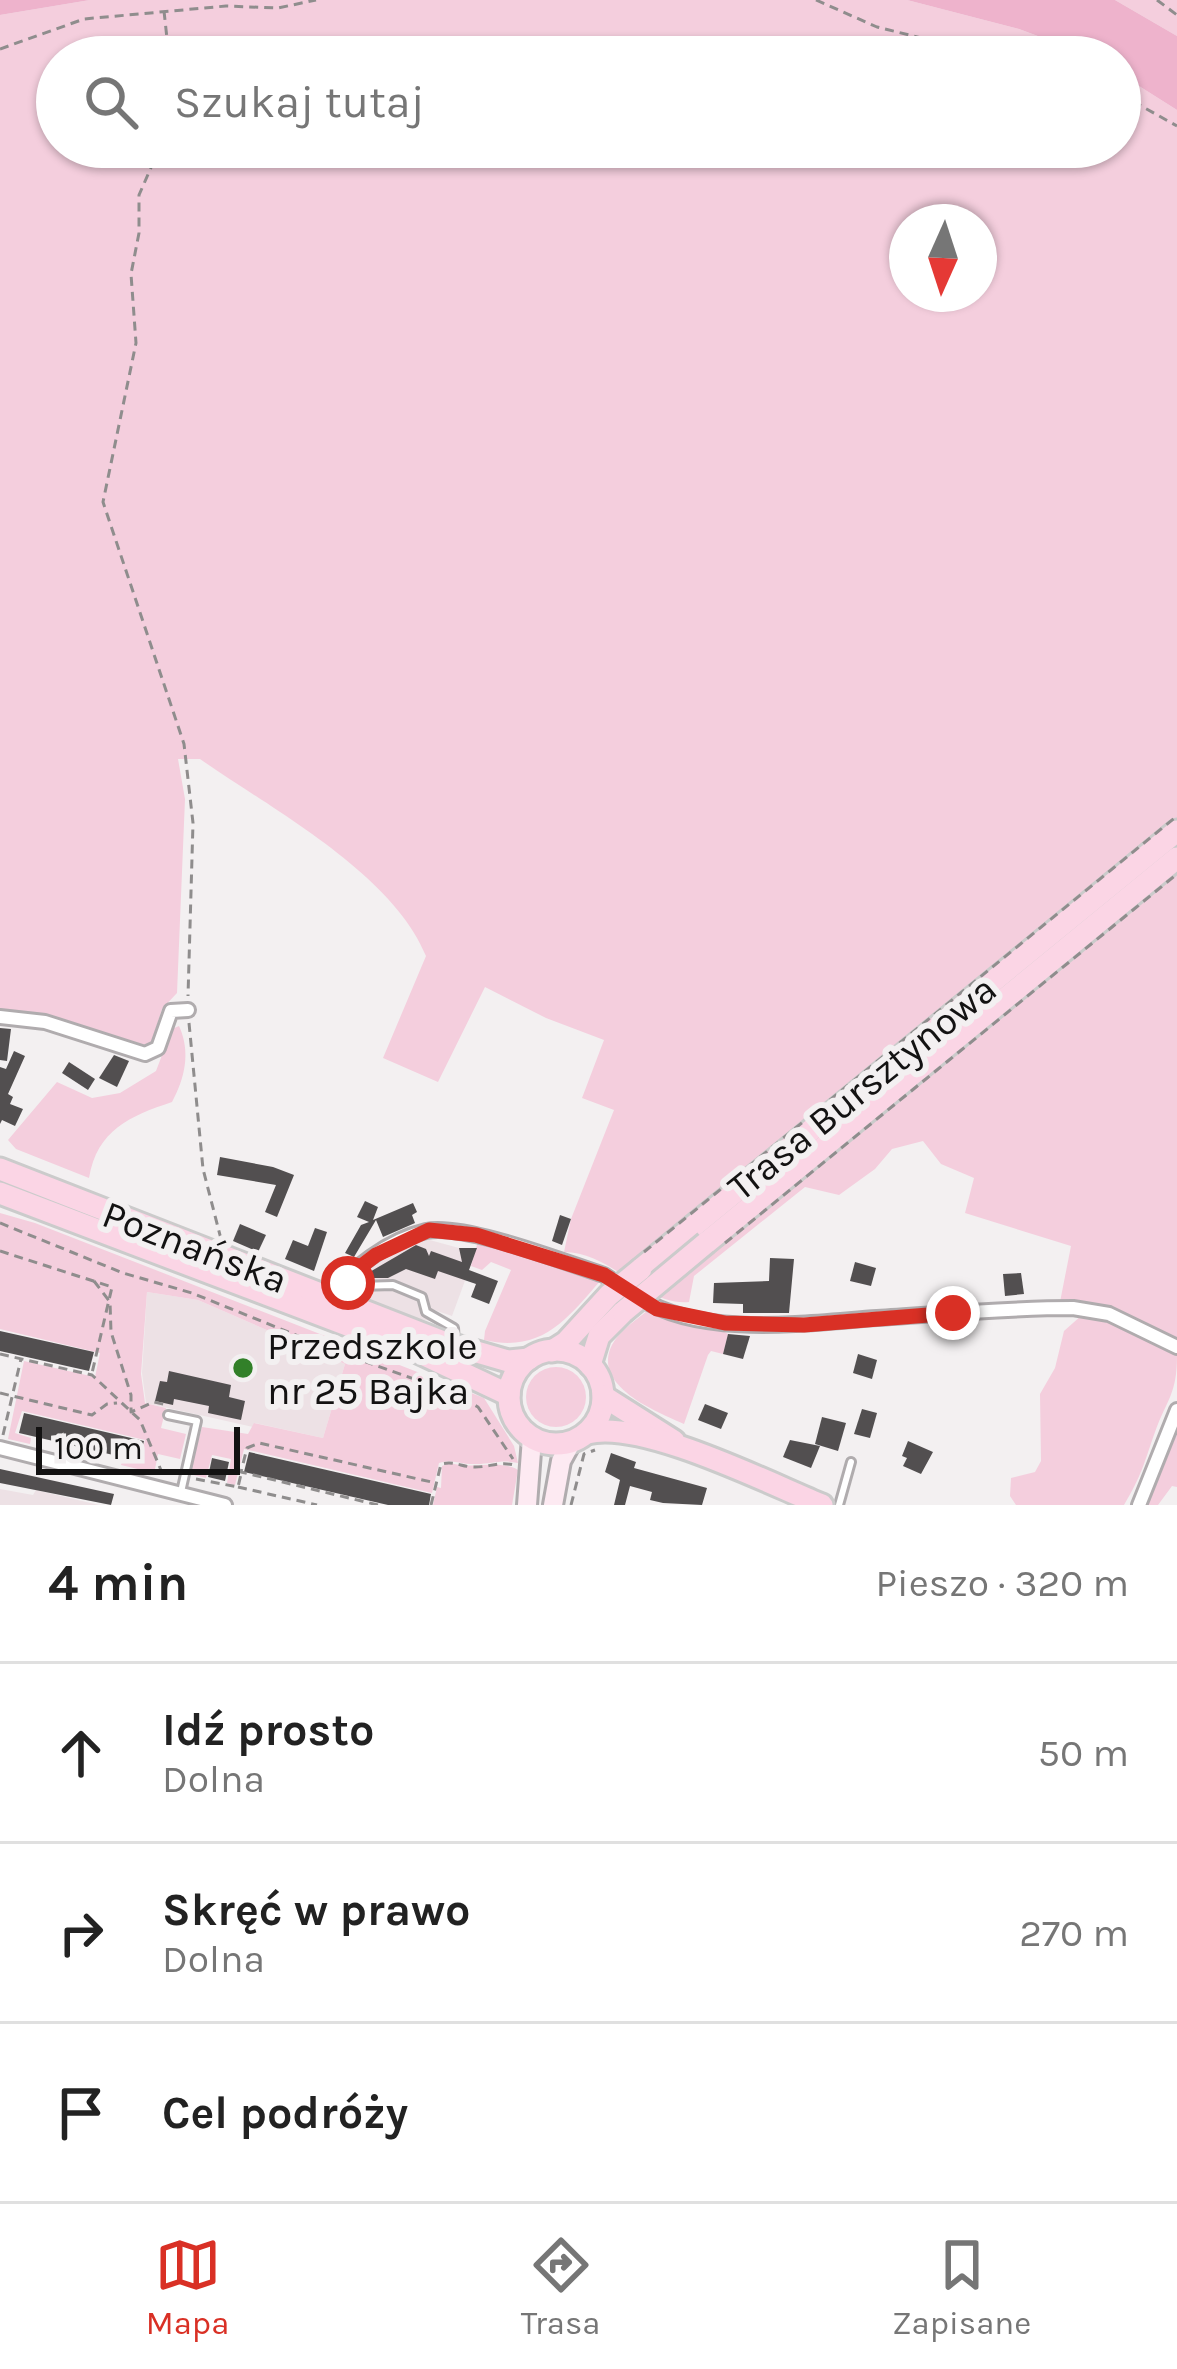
<!DOCTYPE html>
<html lang="pl">
<head>
<meta charset="utf-8">
<style>
  :root { --surface:#fff; --page:#f2f2f2; --text:#222; --muted:#767676; --line:#e0e0e0; --accent:#d93025 }
  body { margin:0; font-family:Karla,sans-serif; background:var(--page); color:var(--text) }
  .compass { position:absolute; left:889px; top:204px; width:108px; height:108px; border-radius:50%; background:var(--surface); box-shadow:0 3px 9px #0004; rotate:183deg }
  .scale { position:absolute; left:36px; bottom:30px; width:204px; box-sizing:border-box; padding-left:12px; border:6px solid #131212; border-top:0; font-size:33px; line-height:42px; white-space:nowrap; color:#131212; -webkit-text-stroke:9px #f3f0f1; paint-order:stroke }
  .stop { position:absolute; width:36px; height:36px; margin:-27px; border:9px solid #d93025; border-radius:50%; background:#fff }
  .stop.end { background:#d93025; border-color:#fff; box-shadow:0 3px 12px #0008 }
  .list { margin:0; padding:0; list-style:none }
  h2 { display:flex; justify-content:space-between; align-items:center; height:156px; margin:0; padding:0 48px; font-size:51px }
  h2 small { font-size:39px; font-weight:400; color:var(--muted) }
  .list li { display:grid; grid-template-columns:78px 1fr auto; gap:36px; align-items:center; box-sizing:border-box; height:180px; padding:0 48px; border-top:3px solid var(--line) }
  .list b { display:block; font-size:45px; white-space:nowrap }
  .list p { margin:0; font-size:39px; white-space:nowrap; color:var(--muted) }
  .list em { font-size:39px; font-style:normal; color:var(--muted) }
  .icon { flex:none; width:66px; height:66px; fill:none; stroke:currentColor; stroke-width:2; stroke-linecap:round; stroke-linejoin:round }
  .map { position:relative; flex:none; width:1177px; height:1505px; overflow:hidden }
  .search { position:absolute; background:var(--surface); box-shadow:0 3px 9px #0004; left:36px; right:36px; top:36px; height:132px; display:flex; align-items:center; gap:30px; box-sizing:border-box; padding:0 42px; border-radius:66px; color:var(--muted); font-size:45px }
  .sheet { height:696px; background:var(--surface) }
  nav { display:flex; justify-content:space-around; align-items:center; box-sizing:border-box; height:168px; border-top:3px solid var(--line); background:var(--surface); font-size:33px; color:var(--muted) }
  nav a { display:grid; justify-items:center; gap:6px }
  nav .on { color:var(--accent) }
  .map>svg:first-child { display:block }
</style>
</head>
<body>
<div class="map">
<svg width="1177" height="1505" viewBox="0 0 1177 1505">
  <rect width="100%" height="100%" fill="#f3f0f1"/>
  <g fill="#ede1e5">
    <path d="M426 1239 459 1248H477L452 1316 434 1310 430 1321 415 1318 345 1290 368 1268Z"/>
    <path d="M147 1292 198 1300 345 1364 323 1438 255 1423 253 1427 146 1403 142 1373Z"/>
    <path d="M0 1489 33 1495 36 1490 99 1505H0Z"/>
  </g>
  <g fill="#f4cedd" fill-rule="evenodd">
    <path d="M90 0H907L1019 29 1094 57H57V147H1120V74L1177 110V1340L1090 1304 1060 1302 1071 1246 965 1213 974 1178 941 1164 923 1141 892 1149 875 1169 839 1195 805 1187 694 1276 689 1302C644 1306 615 1253 564 1252L571 1219 614 1110 582 1098 604 1040 546 1018 485 987 438 1082 383 1058 426 956C392 873 273 810 200 759H178L185 799 177 993 162 1009 151 1044 141 1045 69 1023 0 1010V15ZM907 222H979V294H907Z"/>
    <path d="M1115 0H1177V36Z"/>
    <path d="M179 1026C191 1052 185 1078 172 1102 130 1116 97 1130 89 1178L16 1149 8 1140 57 1082 92 1098 120 1093 156 1071 172 1029Z"/>
    <path d="M0 1213 35 1223 484 1398 514 1446 518 1463C500 1459 490 1465 473 1464 459 1464 453 1459 439 1463L432 1493 244 1449 235 1485 227 1483 231 1459 212 1455 206 1478 189 1474 202 1427 248 1434 254 1423 323 1438 345 1364 198 1300 147 1292 141 1374 145 1403 166 1408 161 1428 186 1434 180 1459 158 1454 155 1469 150 1472 121 1465 123 1458 140 1462 145 1440 22 1411 15 1433 31 1438 30 1444 8 1439 24 1361 95 1377 100 1353 0 1329Z"/>
    <path d="M478 1241 591 1274 601 1280C566 1320 542 1353 484 1340L485 1331 511 1270 491 1262 482 1270 471 1266Z"/>
    <path d="M647 1311 712 1325 728 1334 723 1354 711 1351 708 1355 684 1424C657 1412 591 1386 612 1345 619 1331 635 1321 647 1311Z"/>
    <path d="M1082 1315C1114 1325 1152 1333 1177 1356 1177 1394 1167 1399 1155 1432 1144 1463 1142 1475 1124 1505H1016L1010 1496 1011 1478 1035 1472 1041 1461 1040 1394 1055 1368 1064 1331Z"/>
    <circle cx="556" cy="1397" r="30"/>
    <path d="M1177 1427V1487L1172 1486 1158 1505H1143Z"/>
    <path d="M450 1463C476 1470 499 1459 518 1470L512 1505H433L437 1487 441 1488 442 1466Z"/>
  </g>
  <g fill="#eeb3cc">
    <path d="M0 0H90L0 15Z"/>
    <path d="M907 0H1115L1177 36V110L1120 74V57H1094L1019 29Z"/>
  </g>
  <g fill="#524f50">
    <path d="M0 1028 11 1029 7 1061 0 1060Z"/>
    <path d="M14 1051 25 1056 8 1094 13 1097 10 1104 23 1109 15 1126 2 1120 0 1124V1067L6 1069Z"/>
    <path d="M114 1055 129 1061 117 1087 99 1078Z"/>
    <path d="M69 1062 95 1079 88 1090 62 1073Z"/>
    <path d="M220 1157 273 1167 294 1175 277 1217 265 1212 276 1185 217 1175Z"/>
    <path d="M365 1201 378 1207 373 1220 413 1203 417 1212 412 1215 415 1223 383 1237 376 1220 354 1257 345 1253 361 1225 369 1222 357 1217Z"/>
    <path d="M560 1215 571 1219 562 1245 552 1241Z"/>
    <path d="M240 1224 266 1235 258 1252 233 1241Z"/>
    <path d="M315 1228 327 1232 314 1271 285 1259 293 1240 308 1246Z"/>
    <path d="M416 1245 426 1249 429 1256 431 1251 462 1262 459 1248H477L469 1270 498 1281 489 1304 471 1297 476 1284 438 1271 435 1279 406 1269 388 1278H371L368 1273Z"/>
    <path d="M770 1258 794 1259 789 1313H743V1304L713 1303 714 1283 769 1281Z"/>
    <path d="M855 1262 876 1268 871 1286 850 1281Z"/>
    <path d="M1021 1273 1024 1294 1005 1296 1003 1274Z"/>
    <path d="M0 1331 94 1352 89 1371 0 1351Z"/>
    <path d="M728 1334 750 1336 743 1359 723 1354Z"/>
    <path d="M858 1354 877 1360 872 1379 853 1373Z"/>
    <path d="M169 1371 231 1385 229 1397 245 1401 241 1420 208 1413 209 1406 174 1399 173 1405 155 1401 160 1381 167 1382Z"/>
    <path d="M705 1404 728 1413 721 1429 698 1420Z"/>
    <path d="M862 1409 877 1413 870 1438 854 1434Z"/>
    <path d="M24 1413 144 1441 139 1461 19 1433Z"/>
    <path d="M822 1417 846 1423 838 1451 815 1444Z"/>
    <path d="M790 1440 820 1446 811 1468 783 1457Z"/>
    <path d="M908 1441 933 1452 921 1474 903 1466 907 1458 902 1456Z"/>
    <path d="M249 1452 431 1494 429 1505H388L244 1472Z"/>
    <path d="M611 1453 636 1462 634 1468 707 1488 702 1505 663 1503 650 1500 652 1492 630 1486 625 1505H614L620 1480 605 1472Z"/>
    <path d="M212 1458 229 1462 225 1481 208 1477Z"/>
    <path d="M0 1469 114 1494 111 1505 0 1483Z"/>
  </g>
  <g fill="none" stroke-linecap="round" stroke-linejoin="round">
    <g stroke="#b0acae" stroke-width="12">
      <g id="lane">
        <path d="M346 1282 359 1286 393 1285 422 1297 426 1312 454 1328 455 1342"/>
        <path d="M168 1415 197 1421 181 1492"/>
        <path d="M839 1505 851 1462"/>
      </g>
    </g>
    <g stroke="#b0acae" stroke-width="18">
      <g id="street">
        <path d="M0 1017 45 1022 145 1054 158 1048 171 1011 188 1010"/>
        <path d="M327 1298C351 1269 388 1240 426 1231 464 1223 564 1262 604 1275L622 1287"/>
        <path d="M640 1298C702 1338 806 1323 877 1318 942 1314 1007 1308 1073 1308L1109 1314 1177 1347"/>
        <path d="M0 1448 225 1505"/>
        <path d="M1139 1505 1177 1410"/>
      </g>
    </g>
    <g stroke="#b0acae" stroke-width="24">
      <g id="secondary">
        <path d="M527 1505 532 1438"/>
        <path d="M553 1505 561 1461 572 1441"/>
      </g>
    </g>
    <g stroke="#cbcbcb" stroke-width="27">
      <g id="primary">
        <path d="M0 1169 446 1343 508 1361 529 1359"/>
        <path d="M0 1193 418 1352 509 1395"/>
        <path d="M706 1243 1177 858"/>
        <path d="M641 1269 1177 831"/>
        <circle cx="556" cy="1397" r="47"/>
        <path d="M552 1351 566 1342 609 1295"/>
        <path d="M590 1365 599 1336 623 1312"/>
        <path d="M603 1396 674 1441"/>
        <path d="M587 1433C642 1419 768 1483 822 1505"/>
      </g>
    </g>
    <g stroke="#8f8d8d" stroke-width="3" stroke-dasharray="9 6" stroke-linecap="butt">
      <path d="M816 0 877 27 998 57"/>
      <path d="M1157 0 1177 15"/>
      <path d="M164 11 169 57"/>
      <path d="M0 49 84 19 226 6 278 8 316 0"/>
      <path d="M1120 94 1177 126"/>
      <path d="M160 147 139 195V233L131 274 136 343 103 502 184 744 193 823 188 996"/>
      <path d="M189 1023 203 1169 221 1239"/>
      <path d="M0 1223 123 1273 192 1293 335 1351 448 1391 478 1407 513 1459"/>
      <path d="M0 1251 112 1287 92 1373"/>
      <path d="M94 1281 110 1302 111 1332 131 1395V1412L154 1402 167 1405"/>
      <path d="M0 1354 92 1375 140 1420 163 1475"/>
      <path d="M0 1393 92 1415 107 1404 117 1403"/>
      <path d="M3 1435 21 1359"/>
      <path d="M196 1479 238 1487 241 1474"/>
      <path d="M238 1487 317 1505"/>
      <path d="M378 1505 241 1472 247 1448 259 1443 436 1483"/>
      <path d="M431 1505 441 1464C454 1461 460 1466 472 1467 488 1468 498 1461 514 1465"/>
      <path d="M571 1505 584 1454 595 1450"/>
    </g>
    <use href="#lane" stroke="#fff" stroke-width="6"/>
    <use href="#street" stroke="#fff" stroke-width="12"/>
    <use href="#secondary" stroke="#fdeaf2" stroke-width="18"/>
    <use href="#primary" stroke="#fbd5e5" stroke-width="21"/>
    <g stroke="#cbcbcb" stroke-width="27" stroke-linecap="butt">
      <g id="primary-bridge">
        <path d="M609 1295 641 1269"/>
        <path d="M623 1312 706 1243"/>
      </g>
    </g>
    <g stroke="#8f8d8d" stroke-width="3" stroke-dasharray="9 6" stroke-linecap="butt">
      <path d="M725 1243 1177 874"/>
      <path d="M644 1252 1177 816"/>
    </g>
    <use href="#primary-bridge" stroke="#fbd5e5" stroke-width="21"/>
  </g>
  <g fill="none" stroke-linecap="round" stroke-linejoin="round">
    <path stroke="#d93025" stroke-width="15" d="M348 1283 343 1280 376 1255 429 1230 476 1235 604 1275 657 1309 725 1323 804 1325 953 1313"/>
  </g>
  <circle fill="#328029" stroke="#f3f0f1" stroke-width="4.5" cx="243" cy="1368" r="12"/>
  <g text-anchor="middle" dominant-baseline="central" stroke-width="12" stroke-linejoin="round" paint-order="stroke">
    <g font-size="39" fill="#131212" stroke="#f3f0f1">
      <text transform="translate(862 1088) rotate(-39)">Trasa Bursztynowa</text>
      <text transform="translate(195 1247) rotate(21)">Poznańska</text>
    </g>
    <g font-size="39" fill="#131212" stroke="#f3f0f1" text-anchor="start">
      <text x="267" y="1346">Przedszkole<tspan x="267" dy="45">nr 25 Bajka</tspan></text>
    </g>
  </g>
</svg>
<svg class="compass" viewBox="-18 -18 36 36"><path d="M0-13l5 13h-10z" fill="#e53935"/><path d="M0 13l5-13h-10z" fill="#767676"/></svg>
<div class="scale">100 m</div>
<div class="stop" style="left:348px;top:1283px"></div>
<div class="stop end" style="left:953px;top:1313px"></div>
<div class="search"><svg class="icon" aria-label="search" viewBox="0 0 24 24"><circle cx="10" cy="10" r="6"/><path d="M15 15l6 6"/></svg>Szukaj tutaj</div>
</div>
<section class="sheet">
<h2>4 min<small>Pieszo · 320 m</small></h2>
<ul class="list">
<li><svg class="icon" aria-label="ahead" viewBox="0 0 24 24"><path d="M12 20V5M6 11l6-6 6 6"/></svg><div><b>Idź prosto</b><p>Dolna</p></div><em>50 m</em></li>
<li><svg class="icon" aria-label="right" viewBox="0 0 24 24"><path d="M7 20v-9h11M14 6l5 5-5 5"/></svg><div><b>Skręć w prawo</b><p>Dolna</p></div><em>270 m</em></li>
<li><svg class="icon" aria-label="arrive" viewBox="0 0 24 24"><path d="M6 21V4h12l-3 4 3 4H6"/></svg><div><b>Cel podróży</b></div></li>
</ul>
</section>
<nav>
<a class="on"><svg class="icon" aria-label="map" viewBox="0 0 24 24"><path d="M3 6l6-2 6 2 6-2v14l-6 2-6-2-6 2zM9 4v14M15 6v14"/></svg>Mapa</a>
<a><svg class="icon" aria-label="directions" viewBox="0 0 24 24"><path d="M12 3l9 9-9 9-9-9zM9 14v-3h6M13 9l2 2-2 2"/></svg>Trasa</a>
<a><svg class="icon" aria-label="saved" viewBox="0 0 24 24"><path d="M7 4h10v16l-5-4-5 4z"/></svg>Zapisane</a>
</nav>
</body>
</html>
